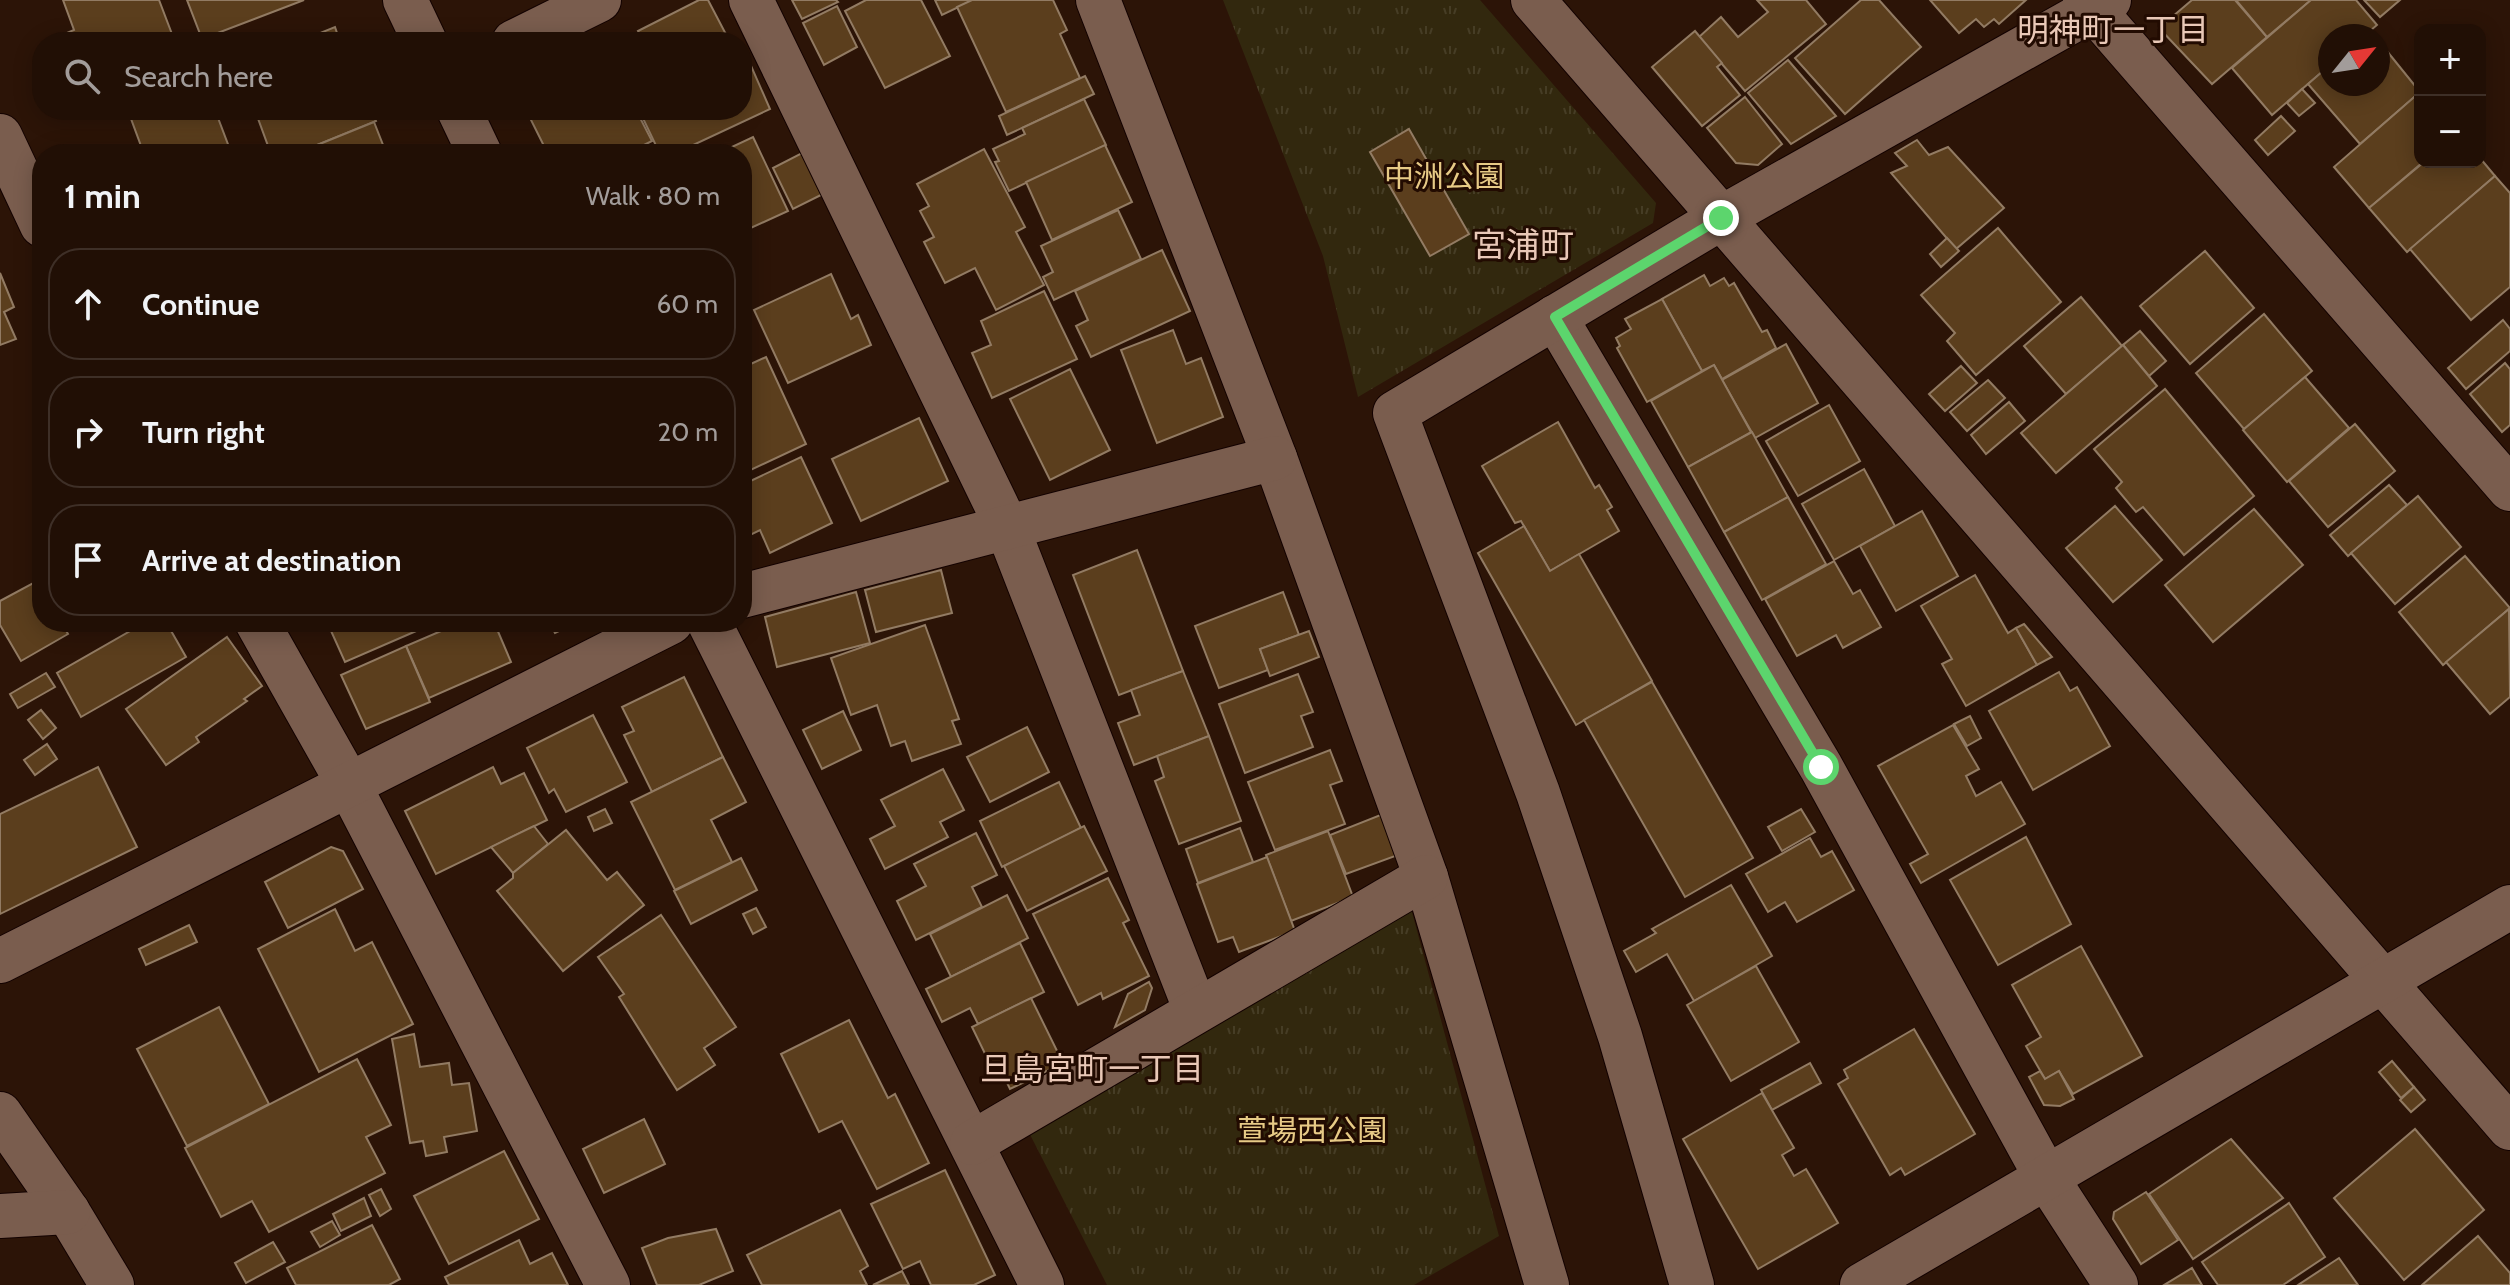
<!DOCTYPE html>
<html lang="en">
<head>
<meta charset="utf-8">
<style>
  :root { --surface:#210f05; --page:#29180f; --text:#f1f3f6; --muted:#a29c9a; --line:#3e2f27 }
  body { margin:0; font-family:Cabin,"Noto Sans JP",sans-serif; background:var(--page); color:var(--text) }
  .controls { position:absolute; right:24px; top:24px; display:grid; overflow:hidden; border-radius:16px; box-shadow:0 4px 20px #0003 }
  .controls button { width:72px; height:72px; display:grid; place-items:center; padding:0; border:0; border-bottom:2px solid var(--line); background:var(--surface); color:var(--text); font:40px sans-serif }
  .compass { position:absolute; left:2318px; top:24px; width:72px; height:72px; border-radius:50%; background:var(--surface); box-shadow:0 4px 20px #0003; rotate:60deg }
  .stop { position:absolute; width:24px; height:24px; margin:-18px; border:6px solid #5cd56d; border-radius:50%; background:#fff }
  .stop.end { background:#5cd56d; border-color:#fff; box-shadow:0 2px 8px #0008 }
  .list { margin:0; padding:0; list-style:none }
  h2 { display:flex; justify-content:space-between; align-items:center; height:104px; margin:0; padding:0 32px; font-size:34px }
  h2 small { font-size:26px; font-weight:400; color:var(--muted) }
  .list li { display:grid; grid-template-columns:52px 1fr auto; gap:24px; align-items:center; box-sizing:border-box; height:112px; margin:0 16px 16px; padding:0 16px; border:2px solid var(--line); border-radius:32px }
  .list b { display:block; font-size:30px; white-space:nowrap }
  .list em { font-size:26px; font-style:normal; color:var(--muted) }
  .icon { flex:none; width:44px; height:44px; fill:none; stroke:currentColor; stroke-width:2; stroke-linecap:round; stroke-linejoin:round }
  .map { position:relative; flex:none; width:2510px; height:1285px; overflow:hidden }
  .search { position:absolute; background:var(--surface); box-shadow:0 4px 20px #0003; left:32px; top:32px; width:720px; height:88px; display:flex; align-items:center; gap:20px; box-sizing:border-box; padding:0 28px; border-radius:32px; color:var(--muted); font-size:30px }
  .panel { position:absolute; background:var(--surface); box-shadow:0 4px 20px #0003; left:32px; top:144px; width:720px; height:488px; border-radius:32px }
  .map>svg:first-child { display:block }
</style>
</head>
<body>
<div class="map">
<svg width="2510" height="1285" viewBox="0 0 2510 1285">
  <defs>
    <pattern id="grass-tufts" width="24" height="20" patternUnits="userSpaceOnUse" patternTransform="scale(2)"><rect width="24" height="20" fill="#32280e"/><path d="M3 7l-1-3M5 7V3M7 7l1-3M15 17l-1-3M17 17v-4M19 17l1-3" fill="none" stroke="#463d25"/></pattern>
  </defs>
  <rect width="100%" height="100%" fill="#2c1407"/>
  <g fill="url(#grass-tufts)">
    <path d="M1223 0H1480L1656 203 1653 223 1358 397 1323 256Z"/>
    <path d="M1409 901 1499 1236 1414 1285H1107L1019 1113Z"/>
  </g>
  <g fill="#5b3e1d" stroke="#927b63" stroke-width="2">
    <path d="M63 0H159L175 42H64L62 35 74 30Z"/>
    <path d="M187 0H304L202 39Z"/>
    <path d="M699 0H708L730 42H644L638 31Z"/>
    <path d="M792 0H836L838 2 802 19Z"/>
    <path d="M866 0H921L950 56 885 88 845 11Z"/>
    <path d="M935 0H973L942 15Z"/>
    <path d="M972 0H1053L1067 30 1060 34 1080 78 1006 112 957 7Z"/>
    <path d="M1757 0H1806L1826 24 1745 91 1699 37 1721 17 1738 37 1768 12Z"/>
    <path d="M1861 0H1879L1921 47 1845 114 1795 58Z"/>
    <path d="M1930 0H2026L1999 24 1994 19 1984 27 1976 19 1959 33Z"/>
    <path d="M2192 0H2235L2267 37 2212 84 2159 28Z"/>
    <path d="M2236 0H2311L2267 37Z"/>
    <path d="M2311 0H2356L2377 25 2364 36H2330V65L2272 115 2232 68Z"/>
    <path d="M2364 0H2400L2380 17Z"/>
    <path d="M837 6 857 47 824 65 803 23Z"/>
    <path d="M335 27 340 42H298Z"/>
    <path d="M1695 31 1722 63 1717 67 1740 95 1702 126 1652 67Z"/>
    <path d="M2378 40 2420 92 2360 144 2308 84 2330 65V84H2378Z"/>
    <path d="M748 59 770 109 674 154H660L639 110H742V62Z"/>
    <path d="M1788 60 1836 116 1791 144 1748 93Z"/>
    <path d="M1085 76 1094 94 1007 135 999 116Z"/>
    <path d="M2302 89 2315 103 2299 116 2287 103Z"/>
    <path d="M2420 92 2423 162 2369 208 2334 167Z"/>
    <path d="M1745 97 1782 144 1758 165 1736 163 1707 128Z"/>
    <path d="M1084 99 1106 145 1009 191 995 162 999 161 993 149 1025 134 1022 128Z"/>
    <path d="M138 110H215L229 147 211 154H144L130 116Z"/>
    <path d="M264 110H371L376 121 295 154H271L256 113Z"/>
    <path d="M535 110H636L652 141 626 154H548L530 118 537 114Z"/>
    <path d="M2281 116 2295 131 2268 155 2255 140Z"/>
    <path d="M374 122 385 150 374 154H295Z"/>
    <path d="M1409 129 1469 234 1430 256 1370 152Z"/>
    <path d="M753 137 788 211 742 232V154H717Z"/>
    <path d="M1917 140 1929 155 1948 147 2004 208 1956 249 1891 173 1907 166 1895 153Z"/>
    <path d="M1105 145 1132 202 1052 240 1026 182Z"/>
    <path d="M984 149 1025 227 1016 232 1044 285 996 310 975 268 945 283 924 242 934 237 920 211 929 206 917 184Z"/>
    <path d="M804 152 825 193 793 209 773 168Z"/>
    <path d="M2480 158 2495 176 2407 252 2369 208 2424 162H2480Z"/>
    <path d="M2495 176 2510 193V287L2471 320 2410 249Z"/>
    <path d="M1118 210 1141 259 1054 300 1043 277 1053 272 1041 246Z"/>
    <path d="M1998 228 2061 302 1976 375 1947 341 1955 333 1921 295Z"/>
    <path d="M1947 238 1959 251 1941 267 1930 254Z"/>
    <path d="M1162 250 1190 311 1091 357 1076 326 1088 320 1075 291Z"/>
    <path d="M2205 251 2254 308 2190 364 2140 306Z"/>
    <path d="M0 273 14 307 4 312 16 339 0 345Z"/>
    <path d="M831 274 851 319 858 315 871 345 788 383 754 310Z"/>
    <path d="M1704 275 1710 286 1724 278 1729 286 1734 283 1762 332 1767 330 1776 348 1722 379 1714 365 1702 371 1662 299Z"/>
    <path d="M1044 291 1077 359 992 398 972 353 991 345 981 321Z"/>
    <path d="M2081 297 2122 346 2066 394 2024 346Z"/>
    <path d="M1662 299 1702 371 1647 402 1617 348 1620 346 1616 338 1631 329 1625 319Z"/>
    <path d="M2264 314 2312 371 2244 429 2196 373Z"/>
    <path d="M2503 320 2510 329V351L2466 389 2448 368Z"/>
    <path d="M1173 330 1186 364 1201 358 1223 417 1157 443 1121 350Z"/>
    <path d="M2140 331 2166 361 2149 376 2123 345Z"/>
    <path d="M1786 344 1818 403 1755 438 1722 380Z"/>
    <path d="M2123 345 2157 386 2056 473 2021 433Z"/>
    <path d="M766 357 806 444 742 474V368Z"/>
    <path d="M2505 363 2510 369V425L2502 432 2470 394Z"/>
    <path d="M1714 365 1751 432 1688 467 1651 401Z"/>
    <path d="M1961 366 1977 383 1945 411 1929 394Z"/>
    <path d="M1070 369 1110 450 1050 480 1010 399Z"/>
    <path d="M2305 377 2349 428 2287 482 2243 430Z"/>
    <path d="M1988 380 2005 398 1967 431 1950 412Z"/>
    <path d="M2165 389 2254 496 2184 555 2143 507 2136 512 2116 488 2122 482 2094 449Z"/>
    <path d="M2009 402 2025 421 1986 454 1971 435Z"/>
    <path d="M1829 405 1860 461 1798 496 1766 441Z"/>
    <path d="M919 418 948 481 861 521 832 459Z"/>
    <path d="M1558 422 1595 488 1599 485 1612 507 1607 510 1619 531 1550 571 1521 521 1515 523 1482 466Z"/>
    <path d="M2355 424 2395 471 2328 527 2289 481Z"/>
    <path d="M1752 432 1788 497 1724 532 1688 467Z"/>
    <path d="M801 457 832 523 770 553 760 530 742 539V485Z"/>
    <path d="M1864 469 1895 526 1834 560 1802 504Z"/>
    <path d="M2389 485 2407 505 2348 556 2330 535Z"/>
    <path d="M2418 496 2461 547 2395 604 2351 553Z"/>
    <path d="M1788 497 1826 564 1762 600 1724 532Z"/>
    <path d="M2115 506 2162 560 2113 602 2066 548Z"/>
    <path d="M2254 509 2303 565 2213 642 2165 585Z"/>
    <path d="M1922 511 1958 576 1896 611 1860 546Z"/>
    <path d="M1524 526 1550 571 1579 554 1652 681 1576 725 1478 553Z"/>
    <path d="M1137 550 1183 671 1119 695 1073 575Z"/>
    <path d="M2465 556 2510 608 2443 665 2399 612Z"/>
    <path d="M1834 561 1853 594 1860 590 1881 627 1843 648 1836 635 1797 656 1765 599Z"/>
    <path d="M941 570 952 613 876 632 865 590Z"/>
    <path d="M1975 575 2008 633 2016 628 2037 665 1966 706 1942 664 1952 659 1921 606Z"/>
    <path d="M37 581 42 590V622H61L68 634 21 661 0 625V601Z"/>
    <path d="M856 592 870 643 777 667 765 617Z"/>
    <path d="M1283 592 1299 635 1260 649 1268 670 1219 688 1195 626Z"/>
    <path d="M2509 609 2510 697 2490 714 2446 662Z"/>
    <path d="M146 622H166L186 657 81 717 57 673Z"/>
    <path d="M327 622H437L345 662Z"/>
    <path d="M462 622H494L511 662 429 698 406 646Z"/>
    <path d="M549 622H578L555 633Z"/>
    <path d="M2024 624 2052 657 2037 665 2016 628Z"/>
    <path d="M925 625 959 719 952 721 961 744 912 761 905 741 891 746 877 705 851 715 831 658Z"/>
    <path d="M1309 631 1319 657 1270 676 1260 649Z"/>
    <path d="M227 637 262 686 244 699 247 701 196 737 199 742 166 765 126 709Z"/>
    <path d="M406 646 430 702 366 729 341 675Z"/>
    <path d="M1183 671 1209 736 1134 765 1118 723 1140 715 1131 690Z"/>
    <path d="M2059 672 2070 691 2077 687 2110 746 2033 790 1989 711Z"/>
    <path d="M46 673 55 687 18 708 10 694Z"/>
    <path d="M1298 674 1313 712 1301 716 1313 747 1245 773 1219 704Z"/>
    <path d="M684 677 723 757 652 792 624 735 634 731 622 707Z"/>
    <path d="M1652 682 1753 858 1685 897 1584 720Z"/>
    <path d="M41 710 56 728 43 739 28 720Z"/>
    <path d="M843 711 861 750 822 769 803 730Z"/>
    <path d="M593 715 627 782 566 812 554 789 549 793 527 748Z"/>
    <path d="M1970 716 1981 738 1967 746 1954 724Z"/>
    <path d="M1953 725 1979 769 1966 776 1976 796 2001 782 2025 824 1921 883 1910 864 1928 854 1878 766Z"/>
    <path d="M1027 727 1049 772 990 802 967 757Z"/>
    <path d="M1209 736 1241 821 1179 844 1155 781 1164 777 1157 756Z"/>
    <path d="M47 744 57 759 35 775 24 760Z"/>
    <path d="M1330 750 1342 781 1330 785 1345 824 1275 850 1248 782Z"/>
    <path d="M723 757 746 802 711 820 732 862 675 890 631 802Z"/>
    <path d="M98 767 137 847 0 914V814Z"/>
    <path d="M493 767 501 784 524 773 547 820 436 874 405 811Z"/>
    <path d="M943 769 964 810 940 822 948 837 885 869 870 839 895 826 881 800Z"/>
    <path d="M1059 782 1081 828 1002 867 980 821Z"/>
    <path d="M605 809 612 823 594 831 588 817Z"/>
    <path d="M1801 809 1815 832 1782 851 1768 827Z"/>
    <path d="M1383 814 1398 855 1346 874 1330 835Z"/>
    <path d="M534 826 548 844 513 873 491 847Z"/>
    <path d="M1084 826 1107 871 1027 911 1004 866Z"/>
    <path d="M1240 828 1253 862 1198 883 1186 849Z"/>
    <path d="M566 830 607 880 617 872 644 905 563 971 497 891 513 878V873Z"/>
    <path d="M1328 831 1353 897 1291 921 1266 855Z"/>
    <path d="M976 833 997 875 972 887 982 907 916 940 897 901 926 886 914 864Z"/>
    <path d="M2026 837 2071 924 1998 965 1950 880Z"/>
    <path d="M1810 838 1821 857 1832 851 1854 890 1797 922 1785 902 1768 912 1746 874Z"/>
    <path d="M331 847 343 851 363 889 288 928 265 882Z"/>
    <path d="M1267 857 1295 931 1239 952 1233 937 1218 942 1197 884Z"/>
    <path d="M741 858 757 890 691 924 674 891Z"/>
    <path d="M1108 878 1129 920 1123 923 1149 976 1103 999 1101 993 1078 1005 1033 914Z"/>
    <path d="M1731 885 1772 956 1694 1001 1667 954 1636 972 1624 951 1656 933 1652 929Z"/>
    <path d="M1007 895 1028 938 951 977 930 934Z"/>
    <path d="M756 908 766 927 753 934 743 914Z"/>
    <path d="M335 909 355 951 372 942 413 1024 319 1072 258 949Z"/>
    <path d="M661 915 736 1027 704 1048 715 1065 677 1090 619 997 624 994 598 957Z"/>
    <path d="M189 925 197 942 146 965 139 949Z"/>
    <path d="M1020 943 1044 992 978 1024 970 1008 942 1022 926 989Z"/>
    <path d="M2081 946 2142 1056 2073 1094 2059 1071 2045 1079 2026 1046 2041 1037 2012 985Z"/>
    <path d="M1756 966 1799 1042 1731 1081 1687 1005Z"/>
    <path d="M1149 982 1152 988 1145 1010 1115 1027 1128 994Z"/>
    <path d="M1031 998 1063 1063 1010 1089 998 1064 991 1066 972 1027Z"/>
    <path d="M219 1007 269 1104 187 1146 137 1049Z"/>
    <path d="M849 1020 888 1098 895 1094 929 1163 877 1189 842 1121 819 1132 781 1054Z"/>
    <path d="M1914 1029 1975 1134 1905 1175 1901 1168 1890 1175 1838 1084 1848 1078 1844 1070Z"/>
    <path d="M414 1034 420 1067 449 1063 452 1085 469 1083 477 1131 444 1137 447 1152 426 1156 423 1141 410 1143 392 1039Z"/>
    <path d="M357 1059 391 1125 366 1137 385 1173 269 1232 252 1201 221 1217 185 1148Z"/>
    <path d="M2392 1061 2414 1087 2401 1098 2379 1072Z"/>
    <path d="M1810 1063 1821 1083 1772 1110 1761 1090Z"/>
    <path d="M2040 1071 2045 1079 2059 1071 2074 1099 2060 1106 2044 1105 2029 1077Z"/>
    <path d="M2414 1087 2425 1100 2411 1112 2400 1100Z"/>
    <path d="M1762 1093 1794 1148 1782 1155 1794 1176 1806 1169 1838 1223 1758 1269 1683 1139Z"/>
    <path d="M644 1119 665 1164 604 1193 583 1149Z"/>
    <path d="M2415 1129 2484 1210 2404 1280 2334 1198Z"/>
    <path d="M2231 1139 2283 1198 2193 1259 2149 1194Z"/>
    <path d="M504 1151 539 1219 449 1264 414 1196Z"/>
    <path d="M945 1170 995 1275 974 1285H931L920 1261 903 1269 871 1204Z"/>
    <path d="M381 1189 391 1209 380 1216 369 1195Z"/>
    <path d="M2146 1192 2178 1240 2141 1264 2113 1219 2114 1212Z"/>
    <path d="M364 1198 371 1216 341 1231 333 1214Z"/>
    <path d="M2289 1203 2325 1257 2283 1285H2218L2202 1262Z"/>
    <path d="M840 1210 868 1266 860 1271 867 1285H762L747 1255Z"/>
    <path d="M332 1221 340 1235 320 1247 311 1232Z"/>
    <path d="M372 1225 400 1279 389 1285H296L287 1268Z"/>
    <path d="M716 1229 733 1271 699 1285H657L642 1248 668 1238Z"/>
    <path d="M2478 1236 2510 1273V1285H2422Z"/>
    <path d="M519 1240 530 1264 552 1253 568 1285H449L445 1277Z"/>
    <path d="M273 1242 285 1262 246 1283 235 1263Z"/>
    <path d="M2339 1258 2358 1285H2298Z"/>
    <path d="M2192 1268 2202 1285H2164Z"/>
    <path d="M902 1271 909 1285H873Z"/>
  </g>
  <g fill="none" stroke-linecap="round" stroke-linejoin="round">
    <g stroke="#130200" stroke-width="46">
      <g id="minor">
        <path d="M405 0 425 42"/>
        <path d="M751 0 1007 527 1196 1011"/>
        <path d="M1098 0 1275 458 1426 877 1547 1285"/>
        <path d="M1533 0 2510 1128"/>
        <path d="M2085 0 2510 489"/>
        <path d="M514 42 599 0"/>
        <path d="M459 110 480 154"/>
        <path d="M0 136 42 225"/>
        <path d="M1555 317 1821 767 2046 1177 2116 1285"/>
        <path d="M742 596 1275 458"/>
        <path d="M257 622 349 785 608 1285"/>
        <path d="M709 622 1042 1285"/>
        <path d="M0 961 671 622"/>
        <path d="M0 1114 68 1212 112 1285"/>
        <path d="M972 1143 1426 877"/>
        <path d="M0 1216 68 1212"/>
        <path d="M1692 1285 1620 1036 1538 793 1395 413 1721 218 2109 0"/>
        <path d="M1862 1285 2510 907"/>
      </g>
    </g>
    <use href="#minor" stroke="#7a5d4e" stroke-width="44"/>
  </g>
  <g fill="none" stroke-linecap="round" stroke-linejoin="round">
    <path stroke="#5cd56d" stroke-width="10" d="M1721 218 1555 317 1821 767"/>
  </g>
  <g text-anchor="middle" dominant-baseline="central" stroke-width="6" stroke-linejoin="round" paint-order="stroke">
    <g font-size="30" fill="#e7ca86" stroke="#220b01">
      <text x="1444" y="176">中洲公園</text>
      <text x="1312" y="1130">萱場西公園</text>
    </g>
    <g font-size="32" fill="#e9c8b7" stroke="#220b01">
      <text x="2113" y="29">明神町一丁目</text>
      <text x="1092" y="1068">旦島宮町一丁目</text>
    </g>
    <g font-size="34" fill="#e9c8b7" stroke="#220b01">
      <text x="1523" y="245">宮浦町</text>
    </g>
  </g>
</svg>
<div class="controls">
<button>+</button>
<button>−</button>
</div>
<svg class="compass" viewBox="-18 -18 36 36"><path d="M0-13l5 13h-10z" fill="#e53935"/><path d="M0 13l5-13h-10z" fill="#a29c9a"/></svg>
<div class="stop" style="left:1821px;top:767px"></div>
<div class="stop end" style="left:1721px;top:218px"></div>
<div class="search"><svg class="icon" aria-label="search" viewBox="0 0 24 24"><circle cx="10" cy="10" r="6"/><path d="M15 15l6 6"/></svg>Search here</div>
<section class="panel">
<h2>1 min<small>Walk · 80 m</small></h2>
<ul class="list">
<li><svg class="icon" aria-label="ahead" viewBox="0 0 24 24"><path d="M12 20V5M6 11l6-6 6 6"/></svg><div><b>Continue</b></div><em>60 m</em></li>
<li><svg class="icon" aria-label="right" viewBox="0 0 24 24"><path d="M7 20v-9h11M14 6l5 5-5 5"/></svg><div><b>Turn right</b></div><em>20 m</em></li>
<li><svg class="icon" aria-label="arrive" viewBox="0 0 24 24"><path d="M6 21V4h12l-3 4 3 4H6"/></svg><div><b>Arrive at destination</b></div></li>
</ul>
</section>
</div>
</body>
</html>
